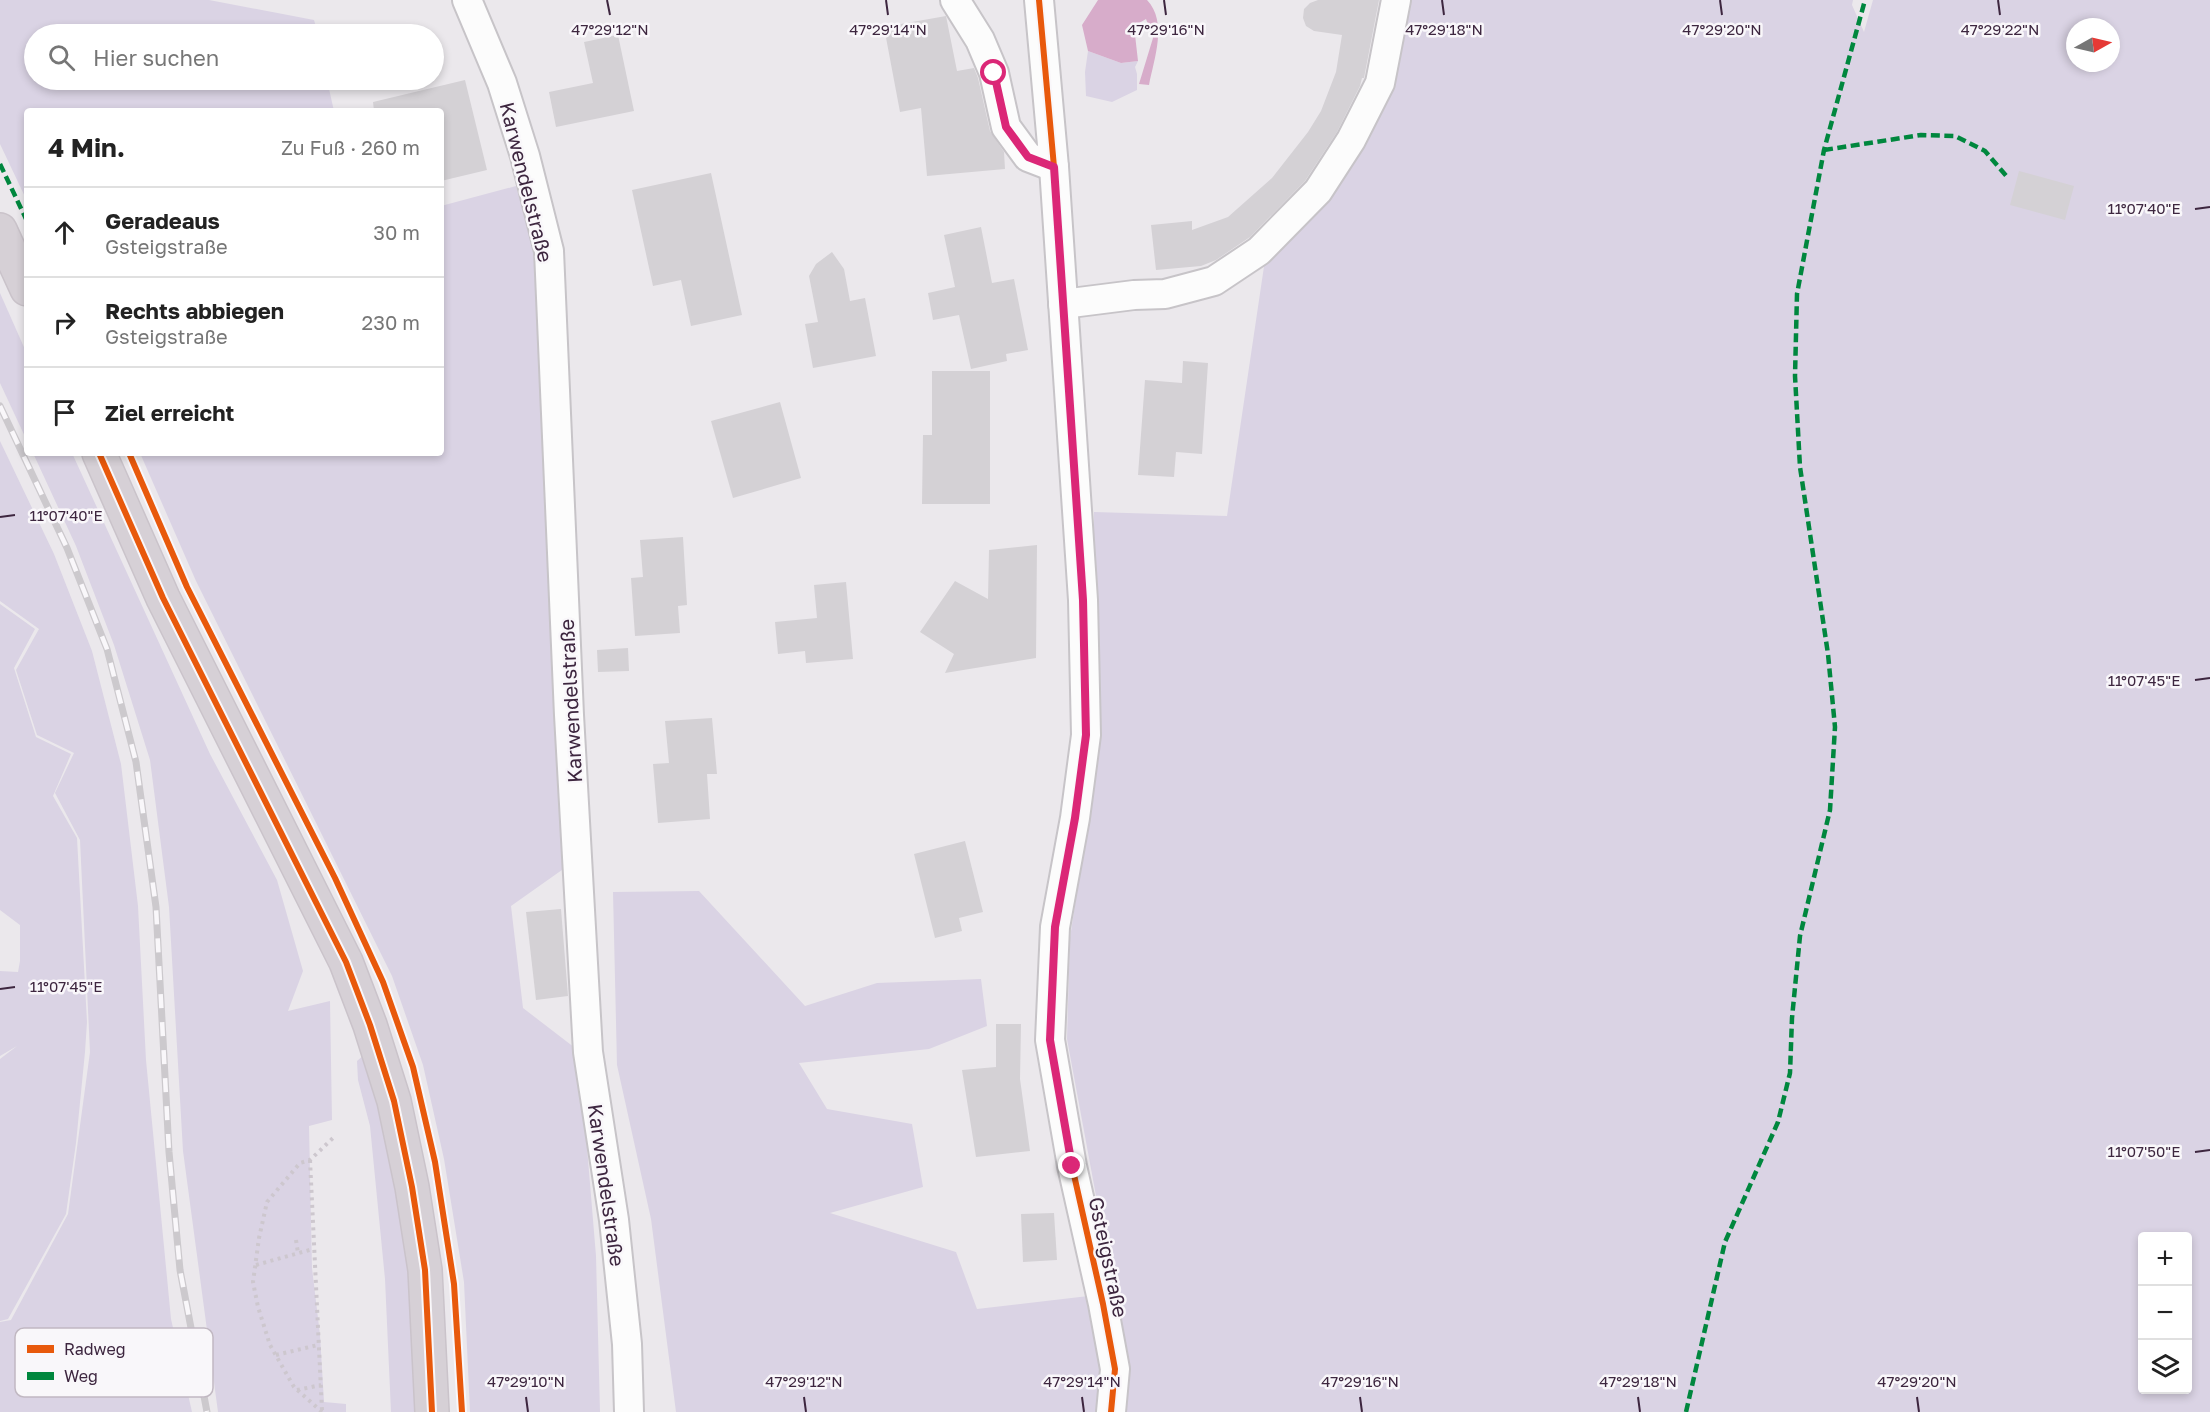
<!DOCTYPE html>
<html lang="de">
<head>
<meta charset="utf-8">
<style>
  :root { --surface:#fff; --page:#f6f6f6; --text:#222; --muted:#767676; --line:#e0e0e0 }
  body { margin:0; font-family:"Golos Text",sans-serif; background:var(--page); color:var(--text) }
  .controls { position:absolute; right:18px; bottom:18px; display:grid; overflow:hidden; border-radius:6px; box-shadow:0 3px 9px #0003 }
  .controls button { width:54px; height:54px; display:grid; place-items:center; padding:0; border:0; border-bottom:2px solid var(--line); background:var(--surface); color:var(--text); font:30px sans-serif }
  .compass { position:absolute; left:2066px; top:18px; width:54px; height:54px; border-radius:50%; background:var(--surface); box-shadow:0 3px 9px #0003; rotate:82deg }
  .stop { position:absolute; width:18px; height:18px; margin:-14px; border:4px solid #db2777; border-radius:50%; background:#fff }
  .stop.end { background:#db2777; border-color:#fff; box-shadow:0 2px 6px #0008 }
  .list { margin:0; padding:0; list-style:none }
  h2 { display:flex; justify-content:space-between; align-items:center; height:78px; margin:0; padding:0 24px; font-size:26px }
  h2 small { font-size:20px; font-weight:400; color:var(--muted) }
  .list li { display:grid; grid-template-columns:39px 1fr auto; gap:18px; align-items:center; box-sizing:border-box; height:90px; padding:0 24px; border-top:2px solid var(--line) }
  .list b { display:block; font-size:22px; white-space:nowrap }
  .list p { margin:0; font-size:20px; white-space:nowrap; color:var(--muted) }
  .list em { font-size:20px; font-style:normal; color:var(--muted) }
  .icon { flex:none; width:33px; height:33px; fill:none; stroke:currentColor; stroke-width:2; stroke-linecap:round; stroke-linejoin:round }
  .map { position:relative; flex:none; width:2210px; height:1412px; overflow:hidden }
  .search { position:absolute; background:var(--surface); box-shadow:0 3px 9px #0003; left:24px; top:24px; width:420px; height:66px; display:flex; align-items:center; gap:15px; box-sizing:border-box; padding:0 21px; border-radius:33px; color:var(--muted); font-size:22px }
  .panel { position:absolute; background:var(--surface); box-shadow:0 3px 9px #0003; left:24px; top:108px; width:420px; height:348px; border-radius:6px }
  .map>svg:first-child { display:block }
</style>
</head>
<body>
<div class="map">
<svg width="2210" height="1412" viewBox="0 0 2210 1412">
  <rect width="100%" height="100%" fill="#ebe8ec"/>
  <g fill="#dad3e4" fill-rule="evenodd">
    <path d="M0 0H209L314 20 318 34H34V80H327L334 111H27V201L0 144Z"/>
    <path d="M1411 0H1853L1852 5 1864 32 1873 0H2210V1412H676L651 1219 617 1065 613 892 699 891 805 1006 877 983 981 979 987 1026 929 1049 799 1063 827 1109 912 1124 923 1187 830 1213 956 1252 977 1309 1114 1293 1067 1039 1070 938 1087 825 1092 733 1094 512 1227 516 1266 253 1400 46ZM2075 27H2111V63H2075ZM2142 1236H2188V1390H2142Z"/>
    <path d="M1088 51 1121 63 1138 61 1135 67 1137 74V90L1112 102 1086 96 1085 72Z"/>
    <path d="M516 186 535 253 569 865 511 906 523 1008 579 1051 596 1256 600 1412H470L464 1282 444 1159 423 1065 392 976 196 581 140 453H441V206Z"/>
    <path d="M0 293 27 354V441L0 383Z"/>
    <path d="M0 441 54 554 92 651 121 764 138 906 146 1060 171 1319 192 1412H0V1322L11 1320 68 1214 90 1052 80 840 55 793 74 753 37 735 16 670 39 629 0 601Z"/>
    <path d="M33 453H72L210 754 277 880 303 971 288 1011 330 1001 332 1120 309 1126 312 1268 320 1335 324 1402 346 1404V1412H218L183 1151 169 907 150 760 114 645 76 546Z"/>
    <path d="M0 604 35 629 14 668 36 737 71 754 53 796 77 838 87 1022 85 1052 76 1143 66 1214 8 1319 0 1321V1059L17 1046 0 1056V971L18 972 20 961V925L0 910Z"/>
    <path d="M364 1055 371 1061 410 1239 418 1412H391L385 1279 370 1126 358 1080 357 1061Z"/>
  </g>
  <path fill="#d7acca" d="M1098 0H1147C1168 22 1154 59 1149 85L1139 84 1153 38 1146 19 1134 26 1138 61 1121 63 1088 51 1082 25Z"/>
  <g fill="#d4d1d5">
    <path d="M1318 0H1379L1364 78H1362L1360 86 1337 132 1305 181 1250 237 1216 260 1201 266 1156 270 1151 225 1192 221V230L1228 217 1272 178 1308 132 1321 111 1336 72 1342 35 1314 31 1306 26 1303 18 1304 9 1310 3Z"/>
    <path d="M946 16 957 71 974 68 978 78 990 131 1004 152 1005 169 927 176 921 108 900 112 884 27Z"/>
    <path d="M618 35 634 111 556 127 549 92 593 83 584 42Z"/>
    <path d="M465 80 487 170 441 181V111H374L373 102Z"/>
    <path d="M2019 171 2074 186 2065 220 2010 205Z"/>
    <path d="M711 173 742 315 691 326 681 280 653 286 632 190Z"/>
    <path d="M981 227 992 283 1014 279 1028 350 1006 354 1007 361 971 369 959 315 933 320 928 293 955 287 944 235Z"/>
    <path d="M832 252 844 269 850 301 865 298 876 356 813 368 805 324 818 322 809 276 816 264Z"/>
    <path d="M1183 361 1208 363 1202 454 1176 452 1174 477 1138 475 1145 380 1182 383Z"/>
    <path d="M932 371H990V504H922L923 435H932Z"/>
    <path d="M780 402 801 478 733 498 711 421Z"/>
    <path d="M683 537 687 605 678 606 680 633 635 636 631 578 643 577 640 540Z"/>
    <path d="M1037 545 1036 658 945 673 954 654 920 632 955 581 988 599 989 550Z"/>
    <path d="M846 582 853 659 806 663 805 651 778 654 775 622 817 618 814 585Z"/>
    <path d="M628 648 629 671 598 672 597 650Z"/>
    <path d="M712 718 717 774H707L710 819 658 823 653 764 669 763 665 721Z"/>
    <path d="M965 841 983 912 959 918 962 931 935 938 914 854Z"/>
    <path d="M561 909 568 996 536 1000 526 912Z"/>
    <path d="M996 1024H1021L1020 1079 1030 1151 976 1157 962 1070 996 1067Z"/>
    <path d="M1054 1213 1057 1260 1023 1262 1021 1214Z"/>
  </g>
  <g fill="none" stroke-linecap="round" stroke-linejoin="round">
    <g stroke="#c7c4c8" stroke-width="32">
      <g id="minor">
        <path d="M467 0 502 83 525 156 549 251 569 715 588 1052 614 1220 627 1344 629 1412"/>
        <path d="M955 0 980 40 994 73 1006 127 1028 157 1054 167"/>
        <path d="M1039 0 1054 167 1083 600 1086 735 1075 818 1055 927 1050 1040 1072 1166 1103 1304 1115 1369 1111 1412"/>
        <path d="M1063 304 1134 295 1165 294 1214 281 1259 251 1318 191 1351 140 1380 83 1396 0"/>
      </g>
    </g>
    <g stroke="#cac3ca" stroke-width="36">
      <g id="major">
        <path d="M0 230 27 289"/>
        <path d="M99 453 163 598 346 962 370 1025 394 1101 412 1187 425 1270 432 1412"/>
      </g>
    </g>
    <g stroke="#cdc7ce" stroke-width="4" stroke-dasharray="3 4.5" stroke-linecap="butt">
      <path d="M310 1160 322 1411"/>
      <path d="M296 1240 298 1253"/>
      <path d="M256 1265 313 1249"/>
      <path d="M276 1355 318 1345"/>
      <path d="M297 1390 321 1385"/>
      <path d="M322 1412 294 1387 270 1345 258 1307 253 1282 259 1238 267 1202 300 1163 310 1160 333 1138"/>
    </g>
    <use href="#minor" stroke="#fcfcfc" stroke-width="28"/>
    <use href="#major" stroke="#d6d0d6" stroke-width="33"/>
    <g stroke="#ccc9cd" stroke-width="7">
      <path id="rail" d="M0 406 67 548 107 649 136 762 156 907 169 1152 180 1270 207 1412"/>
    </g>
    <use href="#rail" stroke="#f9f7fa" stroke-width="4.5" stroke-dasharray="14" stroke-linecap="butt"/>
    <g stroke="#00873e" stroke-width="4.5" stroke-dasharray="9 4.5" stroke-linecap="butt">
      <path d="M1824 150 1921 135 1955 136 1985 151 2008 178"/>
      <path d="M0 164 27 221"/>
      <path d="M1686 1412 1725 1242 1778 1122 1790 1073 1792 1018 1800 936 1830 810 1835 727 1828 654 1800 467 1795 376 1797 294 1824 150 1865 0"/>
    </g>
    <g stroke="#f9f7fa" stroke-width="10">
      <g id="cycleway">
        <path d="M1039 0 1054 167 1083 600 1086 735 1075 818 1055 927 1050 1040 1072 1166 1103 1304 1115 1369 1111 1412"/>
        <path d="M99 453 163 598 346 962 370 1025 394 1101 412 1187 425 1270 432 1412"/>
        <path d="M129 453 187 587 335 878 383 982 413 1067 435 1162 454 1284 462 1412"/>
      </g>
    </g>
    <use href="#cycleway" stroke="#e8590c" stroke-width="6"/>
  </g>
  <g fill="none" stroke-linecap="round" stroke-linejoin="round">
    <path stroke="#db2777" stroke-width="8" d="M994 73 1006 127 1028 157 1054 167 1083 600 1086 735 1075 818 1055 927 1050 1040 1072 1166"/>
  </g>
  <path fill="none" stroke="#3d263f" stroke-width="2" d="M607 0 610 15M886 0 888 15M1164 0 1166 15M1442 0 1444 15M1720 0 1722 15M1998 0 2000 15M2195 209 2210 207M0 517 15 515M2195 680 2210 678M0 989 15 987M2195 1152 2210 1150M526 1397 528 1412M804 1397 806 1412M1082 1397 1084 1412M1360 1397 1362 1412M1638 1397 1640 1412M1917 1397 1919 1412"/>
  <g text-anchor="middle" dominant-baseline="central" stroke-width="5" stroke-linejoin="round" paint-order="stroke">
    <g font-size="20" fill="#3d263f" stroke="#f9f7fa">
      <text transform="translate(527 182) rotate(76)">Karwendelstraße</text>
      <text transform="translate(570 701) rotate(-93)">Karwendelstraße</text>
      <text transform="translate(607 1185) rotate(82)">Karwendelstraße</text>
      <text transform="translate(1109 1257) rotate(78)">Gsteigstraße</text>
    </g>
  </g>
  <rect x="15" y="1328" width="198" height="69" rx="9" fill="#f9f7fa" stroke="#c1b8c2" stroke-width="1.5"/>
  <rect x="27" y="1345" width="27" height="8" fill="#e8590c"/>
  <rect x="27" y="1372" width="27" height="8" fill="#00873e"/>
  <g font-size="16" fill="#3d263f">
    <text x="64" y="1355">Radweg</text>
    <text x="64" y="1382">Weg</text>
  </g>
  <g font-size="15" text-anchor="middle" fill="#3d263f" stroke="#f9f7fa" stroke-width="5" stroke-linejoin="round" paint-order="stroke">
    <text x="610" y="35">47°29'12"N</text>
    <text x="888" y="35">47°29'14"N</text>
    <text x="1166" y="35">47°29'16"N</text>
    <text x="1444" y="35">47°29'18"N</text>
    <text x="1722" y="35">47°29'20"N</text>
    <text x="2000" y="35">47°29'22"N</text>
    <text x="2144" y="214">11°07'40"E</text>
    <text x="66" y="521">11°07'40"E</text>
    <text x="2144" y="686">11°07'45"E</text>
    <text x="66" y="992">11°07'45"E</text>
    <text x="2144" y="1157">11°07'50"E</text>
    <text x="526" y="1387">47°29'10"N</text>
    <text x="804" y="1387">47°29'12"N</text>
    <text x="1082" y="1387">47°29'14"N</text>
    <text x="1360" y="1387">47°29'16"N</text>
    <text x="1638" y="1387">47°29'18"N</text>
    <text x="1917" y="1387">47°29'20"N</text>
  </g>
</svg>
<div class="controls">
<button>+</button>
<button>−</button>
<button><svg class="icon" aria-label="layers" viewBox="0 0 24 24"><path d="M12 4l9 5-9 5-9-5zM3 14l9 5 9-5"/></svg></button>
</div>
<svg class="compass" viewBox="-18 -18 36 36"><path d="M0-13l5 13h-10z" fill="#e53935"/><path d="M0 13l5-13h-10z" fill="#767676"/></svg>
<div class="stop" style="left:994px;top:73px"></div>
<div class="stop end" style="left:1072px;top:1166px"></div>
<div class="search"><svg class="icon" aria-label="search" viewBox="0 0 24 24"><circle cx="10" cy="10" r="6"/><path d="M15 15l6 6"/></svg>Hier suchen</div>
<section class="panel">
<h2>4 Min.<small>Zu Fuß · 260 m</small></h2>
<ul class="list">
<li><svg class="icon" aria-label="ahead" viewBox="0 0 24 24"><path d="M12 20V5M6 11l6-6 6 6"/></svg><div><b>Geradeaus</b><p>Gsteigstraße</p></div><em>30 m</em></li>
<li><svg class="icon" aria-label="right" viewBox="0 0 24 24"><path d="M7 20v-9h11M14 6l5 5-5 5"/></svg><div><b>Rechts abbiegen</b><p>Gsteigstraße</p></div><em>230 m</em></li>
<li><svg class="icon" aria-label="arrive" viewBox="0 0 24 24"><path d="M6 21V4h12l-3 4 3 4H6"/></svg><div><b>Ziel erreicht</b></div></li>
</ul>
</section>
</div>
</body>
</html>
